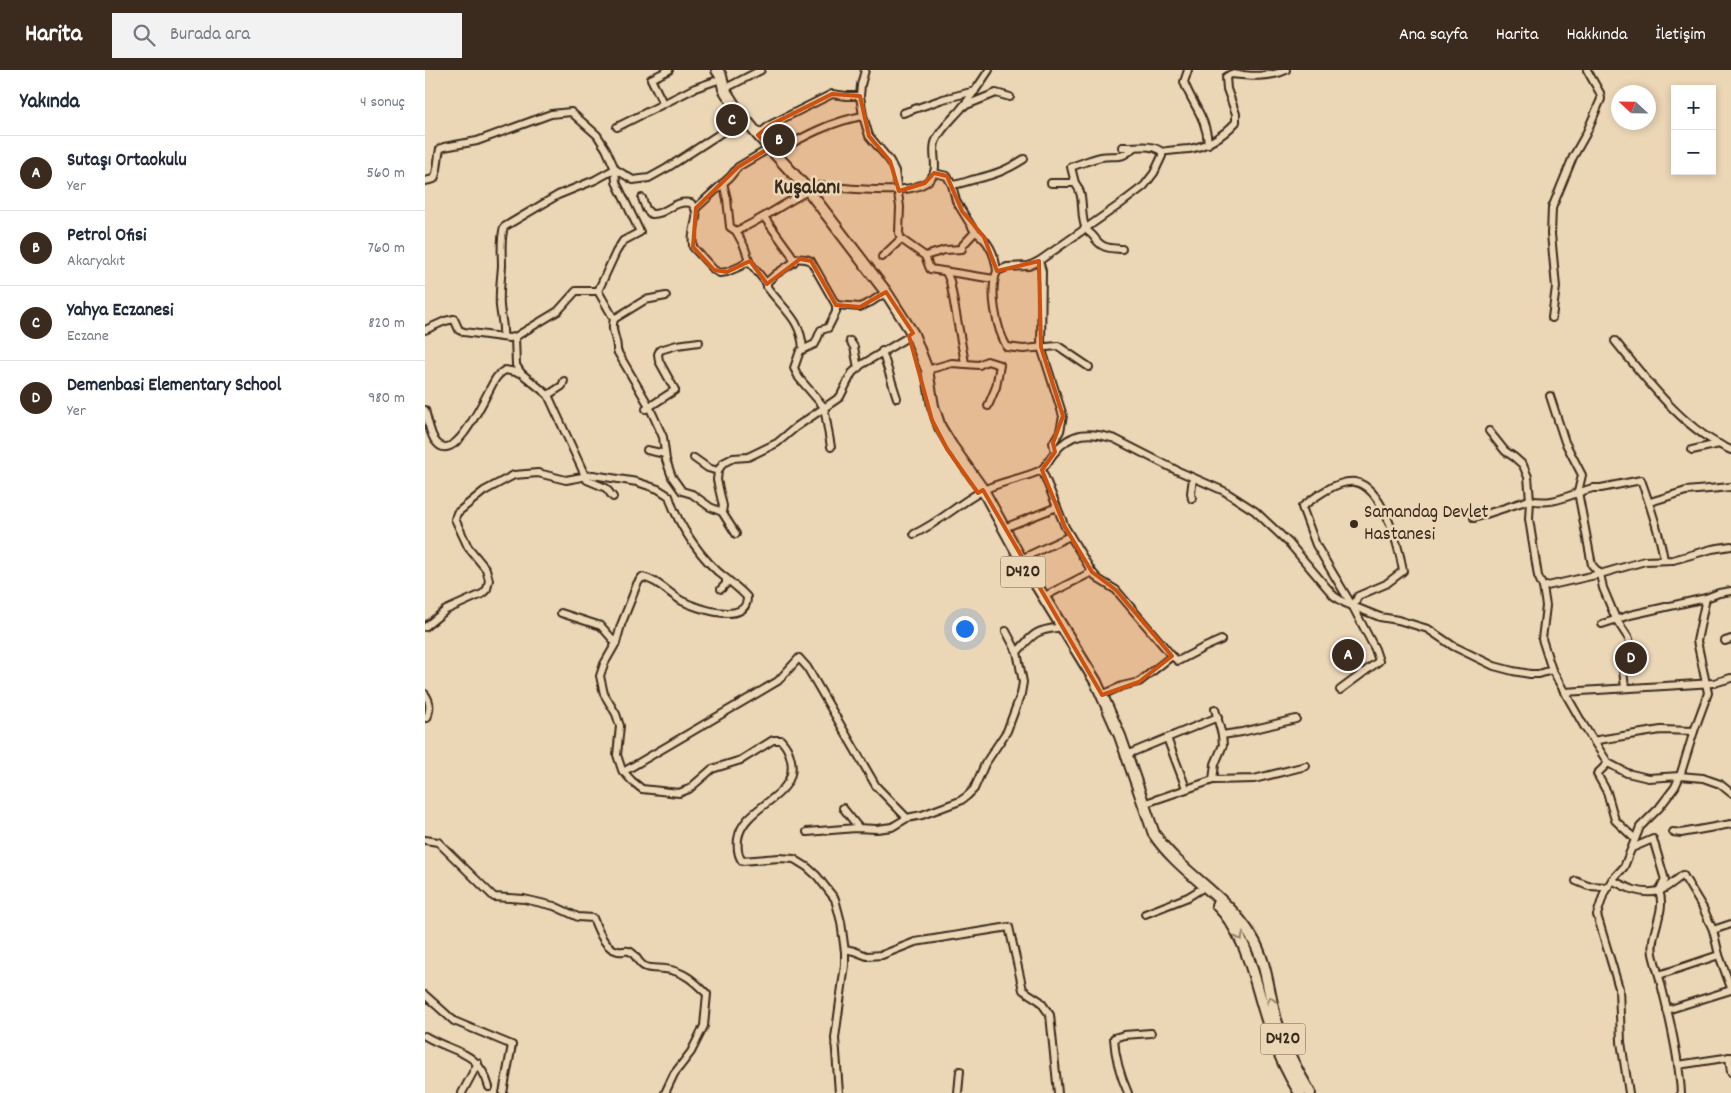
<!DOCTYPE html>
<html lang="tr">
<head>
<meta charset="utf-8">
<style>
  :root { --surface:#fff; --page:#f2f2f3; --text:#1f2937; --muted:#747a83; --line:#e0e1e3; --accent:#3b2a1e }
  body { margin:0; font-family:Dekko,sans-serif; background:var(--page); color:var(--text) }
  .controls { position:absolute; right:15px; top:15px; display:grid; overflow:hidden; border-radius:0px; box-shadow:0 2px 8px #0003 }
  .controls button { width:45px; height:45px; display:grid; place-items:center; padding:0; border:0; border-bottom:1px solid var(--line); background:var(--surface); color:var(--text); font:25px sans-serif }
  .compass { position:absolute; left:1186px; top:15px; width:45px; height:45px; border-radius:50%; background:var(--surface); box-shadow:0 2px 8px #0003; rotate:292deg }
  .you { position:absolute; left:539px; top:558px; width:18px; height:18px; margin:-12px; border:4px solid #fff; border-radius:50%; background:#1a73e8; box-shadow:0 0 0 8px #1a73e833 }
  .badge { display:grid; place-items:center; width:32px; height:32px; border-radius:50%; background:var(--accent); color:#fff; font-size:16px; font-weight:700 }
  .pin { position:absolute; translate:-50% -50%; border:2px solid #fff; box-shadow:0 1px 5px #0006 }
  .list { margin:0; padding:0; list-style:none }
  h2 { display:flex; justify-content:space-between; align-items:center; height:65px; margin:0; padding:0 20px; font-size:21px }
  h2 small { font-size:16px; font-weight:400; color:var(--muted) }
  .list li { display:grid; grid-template-columns:32px 1fr auto; gap:15px; align-items:center; box-sizing:border-box; height:75px; padding:0 20px; border-top:1px solid var(--line) }
  .list b { display:block; font-size:19px; white-space:nowrap }
  .list p { margin:0; font-size:16px; white-space:nowrap; color:var(--muted) }
  .list em { font-size:16px; font-style:normal; color:var(--muted) }
  .icon { flex:none; width:28px; height:28px; fill:none; stroke:currentColor; stroke-width:2; stroke-linecap:round; stroke-linejoin:round }
  .map { position:relative; flex:none; width:1306px; height:1023px; overflow:hidden }
  header { display:flex; align-items:center; gap:30px; box-sizing:border-box; height:70px; padding:0 25px; background:var(--accent); color:#fff }
  header strong { font-size:24px }
  nav { display:flex; gap:28px; margin-inline-start:auto; font-size:18px }
  .search { width:350px; height:45px; background:var(--page); display:flex; align-items:center; gap:12px; box-sizing:border-box; padding:0 18px; border-radius:0px; color:var(--muted); font-size:19px }
  main { display:flex }
  aside { flex:1; background:var(--surface) }
  .map>svg:first-child { display:block }
</style>
</head>
<body>
<header>
<strong>Harita</strong>
<div class="search"><svg class="icon" aria-label="search" viewBox="0 0 24 24"><circle cx="10" cy="10" r="6"/><path d="M15 15l6 6"/></svg>Burada ara</div>
<nav><a>Ana sayfa</a><a>Harita</a><a>Hakkında</a><a>İletişim</a></nav>
</header>
<main>
<aside>
<h2>Yakında<small>4 sonuç</small></h2>
<ul class="list">
<li><span class="badge">A</span><div><b>Sutaşı Ortaokulu</b><p>Yer</p></div><em>560 m</em></li>
<li><span class="badge">B</span><div><b>Petrol Ofisi</b><p>Akaryakıt</p></div><em>760 m</em></li>
<li><span class="badge">C</span><div><b>Yahya Eczanesi</b><p>Eczane</p></div><em>820 m</em></li>
<li><span class="badge">D</span><div><b>Demenbasi Elementary School</b><p>Yer</p></div><em>980 m</em></li>
</ul>
</aside>
<div class="map">
<svg width="1306" height="1023" viewBox="0 0 1306 1023">
  <rect width="100%" height="100%" fill="#ebd6b5"/>
  <filter id="ink" filterUnits="userSpaceOnUse"><feTurbulence type="fractalNoise" baseFrequency=".02" numOctaves="2"/><feDisplacementMap in="SourceGraphic" scale="10" xChannelSelector="R" yChannelSelector="G"/><feConvolveMatrix kernelMatrix="1 2 1 2 8 2 1 2 1" color-interpolation-filters="sRGB"/></filter>
  <g filter="url(#ink)">
    <g fill="none" stroke-linecap="round" stroke-linejoin="round">
      <g stroke="#3b2a1e" stroke-width="10">
        <g id="minor">
          <path d="M440 0 436 15 435 26 438 46 444 66 465 91 470 101 475 137 474 163 476 169 500 186 505 199 569 209"/>
          <path d="M763 0 759 12C767 34 782 48 783 74"/>
          <path d="M299 19 336 0"/>
          <path d="M238 33 226 9 244 0"/>
          <path d="M539 36 571 23 585 27"/>
          <path d="M478 43 518 29 550 21"/>
          <path d="M192 57 270 18 293 10 296 6"/>
          <path d="M333 65 345 55 407 24 421 26H435"/>
          <path d="M737 82C746 80 755 80 764 79 783 76 798 66 811 52V44L802 19 801 7 806 4C824 6 844 8 861 0"/>
          <path d="M350 83C377 67 407 51 438 46"/>
          <path d="M0 111 9 109C14 98 12 91 15 79L19 77 52 71 126 44 146 42 172 65 181 79 190 99 208 110 224 108 242 98 319 48"/>
          <path d="M298 113 302 129 305 157 311 161C340 149 365 128 394 116 419 117 489 129 506 108 515 97 505 82 511 70 516 59 526 50 535 40 545 28 555 14 564 0"/>
          <path d="M626 113H650C661 126 654 145 661 159 663 162 667 164 669 167 677 179 684 178 697 179"/>
          <path d="M650 113 646 97C655 94 666 89 676 87 691 84 695 91 708 78"/>
          <path d="M527 115C536 114 542 111 551 109 571 104 582 100 599 89"/>
          <path d="M217 128 221 139 226 144C242 145 247 130 266 133 276 143 269 152 268 164 267 169 268 173 268 177L289 200 295 203 302 202 316 196 324 190 319 176 311 161"/>
          <path d="M271 138 305 107 313 97 345 78"/>
          <path d="M339 147 366 184 369 192 351 204 342 212V217C359 240 376 249 378 279"/>
          <path d="M550 162C564 170 570 185 572 201"/>
          <path d="M500 186 520 180 537 179 538 175 550 162 531 131 527 115 522 106 509 103"/>
          <path d="M457 187 476 169"/>
          <path d="M368 188 381 189 386 191 411 235"/>
          <path d="M614 191 617 201 616 277 638 346 635 361 628 373 630 382"/>
          <path d="M322 193 326 194 342 214"/>
          <path d="M521 202 525 211 540 293"/>
          <path d="M1127 248 1131 217 1126 164 1127 138 1148 87 1161 64 1176 29 1175 23 1162 0"/>
          <path d="M189 249 220 230 241 226"/>
          <path d="M0 260 20 251 29 249 34 260 39 262 84 268 90 267 133 241 151 221H173"/>
          <path d="M78 267C79 254 76 248 75 236 74 223 76 209 77 196 77 182 75 170 79 157L133 125 170 110 190 99 191 112 215 162 198 171 191 182 173 221 189 249C185 263 193 268 192 281L224 336 238 367 241 390 247 407 257 421 267 424 285 437 297 442 298 436 292 410 293 401 298 393 308 388 323 387 352 373 371 357 415 327 427 303 436 295 488 264"/>
          <path d="M90 267 91 295 96 303"/>
          <path d="M425 271 429 277 433 298"/>
          <path d="M1190 271C1221 309 1259 361 1306 380"/>
          <path d="M457 281 472 328"/>
          <path d="M664 297 633 276 598 279 582 277C571 258 564 221 572 201L582 197 604 196 614 191 694 135 719 116 729 103 737 86V82C726 73 711 78 697 77"/>
          <path d="M502 300 527 293 554 295 562 291 575 295 571 317 563 336"/>
          <path d="M123 325 137 316 139 311"/>
          <path d="M1125 326 1140 372 1157 405 1153 422 1167 495 1175 504 1178 518 1191 549 1204 569 1206 581 1197 591 1200 618"/>
          <path d="M221 339 250 320 234 291 233 284 235 280 252 275 274 272"/>
          <path d="M0 340C3 350 5 366 12 373 32 396 64 317 71 308 73 305 77 302 80 300L96 303 123 325 162 410 181 418 188 427"/>
          <path d="M1064 361 1080 381 1089 387 1098 395 1103 407 1105 430 1104 449 1113 506 1118 517 1121 536 1117 569 1127 600 1159 656 1183 693 1202 703 1223 708 1255 706 1278 708 1295 714 1306 723"/>
          <path d="M406 377 399 337 374 308 369 298 375 281 390 274 396 260 403 258 411 242V235L435 237 446 232 461 222"/>
          <path d="M222 380 240 384"/>
          <path d="M1267 380 1294 374"/>
          <path d="M269 388 283 398 293 401"/>
          <path d="M617 400 640 457 667 502 673 509 691 520 747 586 753 591 778 578 796 570"/>
          <path d="M767 429 766 423 768 408"/>
          <path d="M1105 430C1129 436 1145 424 1168 418H1176L1216 410C1225 435 1235 464 1239 490"/>
          <path d="M1225 432 1261 421 1306 417"/>
          <path d="M297 442 311 464"/>
          <path d="M1049 448 1104 430"/>
          <path d="M579 458 632 437"/>
          <path d="M489 464C515 452 533 434 557 421 572 412 597 409 614 401 621 398 624 389 629 383 646 361 665 361 690 369L751 400 799 421 830 441 864 473 909 526 920 533 955 547 973 550 1003 559 1028 576 1069 596 1088 601 1105 604H1114L1127 600"/>
          <path d="M596 489 645 466"/>
          <path d="M1118 517 1175 504 1220 491 1248 490 1287 479 1306 476"/>
          <path d="M296 519 301 514V509"/>
          <path d="M618 527 667 502"/>
          <path d="M136 543 176 556 191 573"/>
          <path d="M1177 554 1205 545 1281 528"/>
          <path d="M0 557 21 540 57 524 62 519 64 510 61 499 43 477 30 449 32 443 59 421 89 405 113 403 141 410 168 405 212 412 233 419 244 426C252 454 278 492 302 509 309 515 316 520 322 527 323 556 271 538 257 531 243 523 233 510 217 507L212 514 206 530 196 555 191 573 179 594 175 606 179 624 191 644 195 656 192 685 197 700 207 711 217 719 254 723 264 719 287 699 316 690 348 670H356C362 677 364 681 366 690 374 729 318 734 313 769 312 777 312 784 317 791L354 788 369 789 382 797 392 806 410 829 416 852 420 882V895L410 968 414 1023"/>
          <path d="M581 561 592 582"/>
          <path d="M1300 571 1306 569"/>
          <path d="M915 620 954 591 950 579 928 537 891 475 877 437C890 427 912 410 930 412 958 417 974 477 978 501L961 514 933 526 928 537"/>
          <path d="M1139 622 1289 613 1306 608"/>
          <path d="M0 624C6 632 5 639 2 648H0"/>
          <path d="M677 625 697 616 714 612 747 586"/>
          <path d="M797 665 817 662 871 649"/>
          <path d="M742 668 793 647"/>
          <path d="M1170 672 1173 670 1236 660 1269 661"/>
          <path d="M701 685 742 668 761 718"/>
          <path d="M1183 693 1172 704 1182 722 1190 750 1210 769"/>
          <path d="M198 702 353 611 374 588 382 597 451 716 482 748"/>
          <path d="M788 710 790 694 798 675 797 665 790 639"/>
          <path d="M718 734 788 710 829 709 881 696"/>
          <path d="M418 738 434 758"/>
          <path d="M382 762 431 758 452 759 467 757 482 748 497 745 535 731 542 726 549 719 560 694 582 661 596 624 598 612 592 582C607 566 609 560 632 558"/>
          <path d="M1248 762 1256 763 1306 754"/>
          <path d="M0 770 13 772 69 827 99 829 129 836 153 847 168 848C173 860 179 878 193 881 196 882 201 880 204 881 212 884 213 895 221 897 227 899 234 898 240 899 259 901 270 912 282 924L279 956 266 982 249 1004 240 1023"/>
          <path d="M1207 778 1228 769 1240 810 1234 821C1242 841 1224 863 1228 884 1230 894 1234 904 1236 914 1245 949 1254 987 1256 1023"/>
          <path d="M1187 810C1202 818 1216 825 1234 821 1241 819 1251 810 1258 805L1278 838 1288 860 1294 885 1306 918"/>
          <path d="M1151 811 1163 816 1183 817"/>
          <path d="M720 844 763 827 776 819"/>
          <path d="M1288 860 1306 854"/>
          <path d="M420 879 429 881 442 886 457 885 490 872 584 857 598 920 615 931 625 945 633 1023"/>
          <path d="M1234 905 1294 885"/>
          <path d="M0 925 29 951 87 975 78 1023"/>
          <path d="M1242 940 1306 920"/>
          <path d="M0 966C30 984 53 979 64 1017"/>
          <path d="M1304 987 1306 1002"/>
          <path d="M1253 995 1306 987"/>
          <path d="M37 1023 53 993"/>
          <path d="M533 1023 535 1001"/>
          <path d="M703 1023C695 1005 690 988 689 968L699 965 726 963"/>
          <path d="M1204 1023 1196 972 1194 918 1172 845 1179 823 1187 810 1199 797 1215 757 1234 738 1250 717 1255 706 1269 661 1283 623 1272 571 1281 528 1294 523 1306 521"/>
        </g>
      </g>
      <g stroke="#3b2a1e" stroke-width="14">
        <g id="highway">
          <path d="M292 0 296 6 299 19 311 38 333 65 383 120 461 222 488 264 502 300 508 336 515 357 526 375 558 420 598 493 671 612 695 666 729 764C755 803 801 825 826 866 842 891 843 922 851 950 859 976 871 1000 885 1023"/>
          <path d="M792 835C824 867 829 912 843 953 851 978 861 1001 875 1023"/>
        </g>
      </g>
      <use href="#minor" stroke="#ebd6b5" stroke-width="6"/>
      <use href="#highway" stroke="#ebd6b5" stroke-width="10"/>
    </g>
    <defs><path id="oneway-chevron" d="M-2-3.5L2.5 0L-2 3.5" fill="none" stroke-width="1.6" stroke-linecap="round" stroke-linejoin="round" transform="scale(1.25)"/></defs>
    <g stroke="#93806a">
      <use href="#oneway-chevron" transform="translate(815 867) rotate(63)"/>
      <use href="#oneway-chevron" transform="translate(846 930) rotate(-102)"/>
    </g>
  </g>
  <path fill="#ce520f" fill-opacity="0.2" stroke="#ce520f" stroke-width="4" stroke-linejoin="round" d="M407 24 435 26 444 66 465 91 474 121 500 113 509 103 522 106 537 141 559 167 572 201 614 191 616 277 638 346 628 373 630 382 617 400 640 457 667 502 691 520 747 586 714 612 677 625 558 420 553 423 522 379 507 350 484 266 488 263 461 222 435 237 411 235 386 191 375 189 342 214 325 191 302 202 289 200 268 177 271 138 313 97 344 78 333 65 345 55Z"/>
  <circle fill="#3b2a1e" stroke="#ebd6b5" stroke-width="2" cx="929" cy="454" r="5"/>
  <g text-anchor="middle" dominant-baseline="central" stroke-width="5" stroke-linejoin="round" paint-order="stroke">
    <g fill="#ebd6b5" stroke="#705e4b" stroke-width="1">
      <rect x="575.5" y="486.5" width="45" height="31" rx="4"/>
      <rect x="835.5" y="953.5" width="45" height="31" rx="4"/>
    </g>
    <g font-size="18" font-weight="bold" fill="#3b2a1e">
      <text x="598" y="502">D420</text>
      <text x="858" y="969">D420</text>
    </g>
    <g font-size="19" fill="#3b2a1e" stroke="#ebd6b5" text-anchor="start">
      <text x="939" y="443">Samandag Devlet<tspan x="939" dy="22">Hastanesi</tspan></text>
    </g>
    <g font-size="21" font-weight="bold" fill="#3b2a1e" stroke="#ebd6b5">
      <text x="382" y="119">Kuşalanı</text>
    </g>
  </g>
</svg>
<div class="controls">
<button>+</button>
<button>−</button>
</div>
<svg class="compass" viewBox="-18 -18 36 36"><path d="M0-13l5 13h-10z" fill="#e53935"/><path d="M0 13l5-13h-10z" fill="#747a83"/></svg>
<div class="you"></div>
<div class="pin badge" style="left:923px;top:585px">A</div>
<div class="pin badge" style="left:354px;top:70px">B</div>
<div class="pin badge" style="left:307px;top:50px">C</div>
<div class="pin badge" style="left:1206px;top:588px">D</div>
</div>
</main>
</body>
</html>
